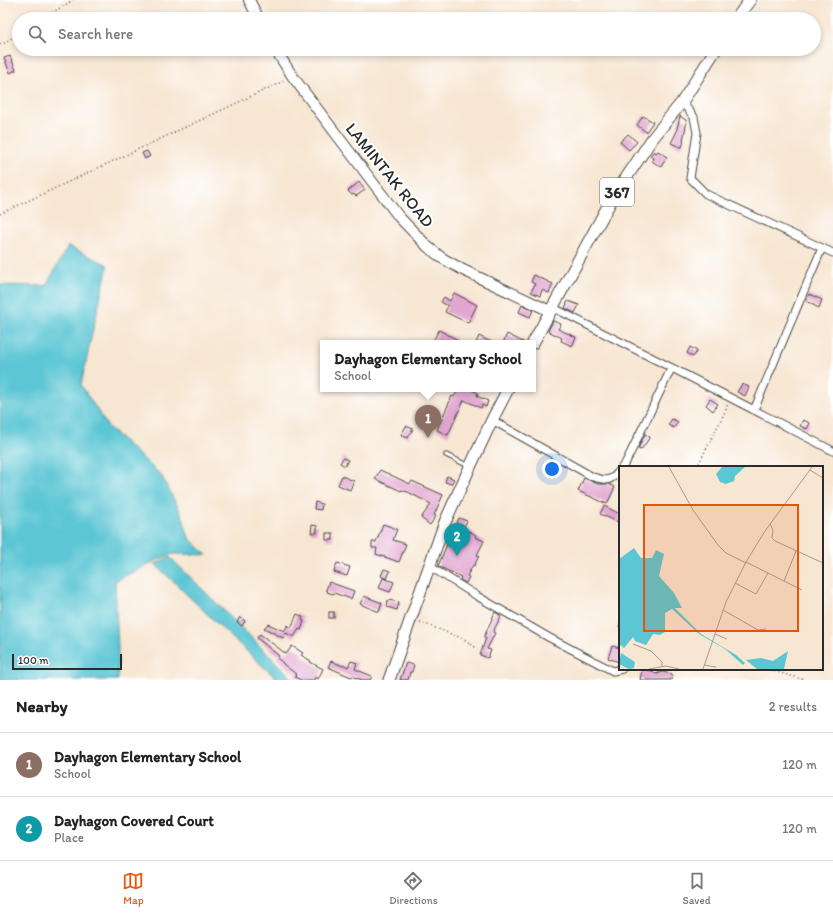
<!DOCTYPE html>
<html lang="en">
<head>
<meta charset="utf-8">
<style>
  :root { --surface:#fff; --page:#f6f6f6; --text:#222; --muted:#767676; --line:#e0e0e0; --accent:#ea580c }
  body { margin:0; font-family:Itim,sans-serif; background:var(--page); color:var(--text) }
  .scale { position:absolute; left:12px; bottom:10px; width:110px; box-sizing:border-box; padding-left:4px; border:2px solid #2b2b2b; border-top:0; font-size:11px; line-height:14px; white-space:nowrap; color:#2b2b2b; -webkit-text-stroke:3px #fff; paint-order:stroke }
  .you { position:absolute; left:552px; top:469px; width:14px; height:14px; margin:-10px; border:3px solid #fff; border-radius:50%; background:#1a73e8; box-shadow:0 0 0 6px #1a73e833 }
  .badge { display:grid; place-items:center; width:26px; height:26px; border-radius:50%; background:var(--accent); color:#fff; font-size:13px; font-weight:700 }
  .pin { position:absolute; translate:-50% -33px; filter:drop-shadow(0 1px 2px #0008) }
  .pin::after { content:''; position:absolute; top:21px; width:14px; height:12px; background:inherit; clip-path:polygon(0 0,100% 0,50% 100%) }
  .popup { position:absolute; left:320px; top:340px; width:216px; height:52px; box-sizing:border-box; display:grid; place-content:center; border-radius:0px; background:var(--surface); filter:drop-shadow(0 1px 3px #0005); font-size:13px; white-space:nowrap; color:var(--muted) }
  .popup b { font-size:15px; color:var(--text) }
  .popup::after { content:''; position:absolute; left:50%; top:100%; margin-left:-8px; border:8px solid transparent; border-top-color:var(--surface) }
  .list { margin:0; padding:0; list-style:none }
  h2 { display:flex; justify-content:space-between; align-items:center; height:52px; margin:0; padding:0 16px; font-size:17px }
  h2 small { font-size:13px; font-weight:400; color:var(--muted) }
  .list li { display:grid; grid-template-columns:26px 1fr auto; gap:12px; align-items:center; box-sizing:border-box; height:64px; padding:0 16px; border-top:1px solid var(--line) }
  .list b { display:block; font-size:15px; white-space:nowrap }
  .list p { margin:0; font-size:13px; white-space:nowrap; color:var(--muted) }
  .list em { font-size:13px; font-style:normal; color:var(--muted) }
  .icon { flex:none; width:22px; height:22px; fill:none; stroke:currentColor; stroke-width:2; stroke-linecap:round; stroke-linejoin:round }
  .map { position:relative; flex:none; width:833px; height:680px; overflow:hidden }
  .search { position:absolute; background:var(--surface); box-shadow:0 2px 6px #0003; left:12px; right:12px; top:12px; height:44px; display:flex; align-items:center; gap:10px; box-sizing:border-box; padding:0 14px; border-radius:22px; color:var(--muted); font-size:15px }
  .sheet { height:180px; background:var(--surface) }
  nav { display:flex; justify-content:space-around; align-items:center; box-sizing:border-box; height:56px; border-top:1px solid var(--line); background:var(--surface); font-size:11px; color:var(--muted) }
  nav a { display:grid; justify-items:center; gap:2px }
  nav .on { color:var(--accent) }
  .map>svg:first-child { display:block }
</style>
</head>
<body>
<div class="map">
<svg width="833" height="680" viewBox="0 0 833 680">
  <rect width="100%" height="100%" fill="#fff"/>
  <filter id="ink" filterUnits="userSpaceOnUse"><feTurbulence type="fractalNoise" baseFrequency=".025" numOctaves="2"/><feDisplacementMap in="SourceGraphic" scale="8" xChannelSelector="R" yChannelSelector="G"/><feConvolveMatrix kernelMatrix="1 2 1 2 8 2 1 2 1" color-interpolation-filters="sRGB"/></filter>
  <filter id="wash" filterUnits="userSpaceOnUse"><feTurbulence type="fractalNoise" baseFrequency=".012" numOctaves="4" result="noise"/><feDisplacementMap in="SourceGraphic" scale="16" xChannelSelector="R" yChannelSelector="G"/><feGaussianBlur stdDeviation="0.9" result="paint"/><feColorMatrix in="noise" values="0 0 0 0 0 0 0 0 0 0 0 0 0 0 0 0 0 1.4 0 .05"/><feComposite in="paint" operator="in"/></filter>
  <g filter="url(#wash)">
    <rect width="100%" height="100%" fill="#f7e6d2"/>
    <g fill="#5bc6d4" stroke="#437880">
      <path d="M68 246 108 265 92 334 81 385 108 427 161 475 182 515 189 538 207 555 173 554 157 560 115 581 118 647V680H0V285L46 286Z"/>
      <path d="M170 557 285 671 294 680H278L227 633 155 564Z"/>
    </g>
    <g id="blocks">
      <g fill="#e2a5d0">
        <path d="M10 56 16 70 10 73 4 58Z"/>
        <path d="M643 116 653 122 646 132 637 125Z"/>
        <path d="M680 116 687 121 683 140 684 141 682 147H680L671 143 676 133Z"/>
        <path d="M628 134 637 142 629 150 620 142Z"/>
        <path d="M147 151 150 156 145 159 142 153Z"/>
        <path d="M654 151 656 153 658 151 667 157 661 167 652 161 653 158 650 156Z"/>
        <path d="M359 182 365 190 356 196 354 194 352 195 348 191Z"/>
        <path d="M534 275 553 284 549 293 542 290 540 296 531 292 535 284 531 282Z"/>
        <path d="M454 293 477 305 468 323 445 312 448 306 441 302 444 297 450 301Z"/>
        <path d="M809 294 822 300 819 308 813 305V304L806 301Z"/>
        <path d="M568 301 579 305 575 313 565 308Z"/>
        <path d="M522 305 533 310 530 317 519 312Z"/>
        <path d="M553 321 561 324 558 329 576 337 572 346 561 341 562 338 548 331Z"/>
        <path d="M439 330 456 339 454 343H436L433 341Z"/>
        <path d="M507 334 525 343H503Z"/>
        <path d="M479 336 493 343H476Z"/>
        <path d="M690 347 697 351 693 357 687 353Z"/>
        <path d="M742 384 749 387 745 396 737 392Z"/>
        <path d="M459 389H470L478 393 477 396 488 401 486 407 482 405 481 408 464 400 448 435 437 430 452 396 454 397Z"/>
        <path d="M710 399 718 404 713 411 706 405Z"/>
        <path d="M672 419 678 422 674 428 668 425Z"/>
        <path d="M803 420 810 423 807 429 800 426Z"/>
        <path d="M406 426 413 429 408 438 401 435Z"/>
        <path d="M645 434 650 437 641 450 638 449Z"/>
        <path d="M343 458 348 460 345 466 340 463Z"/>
        <path d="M380 470 410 484 412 481 443 495 434 515 436 516 430 525 421 518 431 504 408 492 401 490V491L375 479Z"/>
        <path d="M342 476 354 481 350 490 338 485Z"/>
        <path d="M447 476 454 479 451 484 445 482Z"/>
        <path d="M584 478 598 484H609L615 487 607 504 578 491Z"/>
        <path d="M315 502 322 504 321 510 314 509Z"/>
        <path d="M604 506 620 514V523L600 514Z"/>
        <path d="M459 518 467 521 463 528 476 535 475 537 484 541 477 555 479 556 474 566 473 565 467 576 469 577 466 583 460 580 461 577 438 566 448 542 447 541Z"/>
        <path d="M383 524 397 529 393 540 406 544 399 562 376 554 377 548H372V542H376Z"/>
        <path d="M312 525 317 526V533H311Z"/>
        <rect x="326" y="533" width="7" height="7"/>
        <path d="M337 563 350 567 347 576 334 572Z"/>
        <path d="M384 569 390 571 387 579 381 576Z"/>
        <path d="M383 578 394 582 390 592 379 588Z"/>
        <path d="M329 582 354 591 351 599 334 593 333 594 327 592 328 591 326 590Z"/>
        <path d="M364 596 382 603 379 612 360 604Z"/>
        <path d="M388 600 399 602 397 610 387 607Z"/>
        <rect x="329" y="612" width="5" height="6"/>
        <path d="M495 612 501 616 493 632 495 633 487 649 491 650 488 658 480 655 486 638 484 637Z"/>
        <path d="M297 614 303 617 302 620 304 621 301 630 299 629 294 637 286 633 283 638 264 628 268 624 284 631 288 625 291 628Z"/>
        <path d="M240 617 245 621 242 626 237 622Z"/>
        <path d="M260 634 286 654 292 646 303 653 301 655 311 661 310 662 323 669 318 679 315 677 314 680H301L295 677 296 674 283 664V663L277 658 279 656 257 638Z"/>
        <path d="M612 646 620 648V658L619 662 608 658Z"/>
        <path d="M331 661 343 666 344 665 348 667 351 661 357 663 355 669 372 676 370 680H362L352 676 351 677 328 667Z"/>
        <path d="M406 663 414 665 412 672H410L408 680H400Z"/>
        <path d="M642 669 652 671 654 673 657 674 660 673 662 672 672 674 671 680H640Z"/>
      </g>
    </g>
  </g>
  <g filter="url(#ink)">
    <use href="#blocks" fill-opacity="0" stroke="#4a4744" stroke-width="1"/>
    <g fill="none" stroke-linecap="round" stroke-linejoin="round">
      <g stroke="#4a4744" stroke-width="5.5">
        <path id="lane" d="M446 455 469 466"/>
      </g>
      <g stroke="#4a4744" stroke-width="9">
        <g id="street">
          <path d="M682 102 694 117 697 133 690 178 706 194 833 253"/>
          <path d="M552 307C646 355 740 402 833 451"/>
          <path d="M754 410 822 248"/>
          <path d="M492 420 593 477C606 481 611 482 620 470"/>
          <path d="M622 467 626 462 671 369"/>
          <path d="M429 566 477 596 548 637 613 671 622 669"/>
          <path d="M657 669H658"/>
        </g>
      </g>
      <g stroke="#4a4744" stroke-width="12">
        <g id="secondary">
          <path d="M249 0 259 19"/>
          <path d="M275 49 293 77 399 217 428 247 442 258 463 270 550 311"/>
        </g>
      </g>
      <g stroke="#4a4744" stroke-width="13">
        <g id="primary">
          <path d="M736 19 750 0"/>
          <path d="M533 343 612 199 652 139 682 102 716 49"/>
          <path d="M389 680 445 522 470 467 492 420 508 389"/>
        </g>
      </g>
      <g stroke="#4a4744" stroke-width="1.5" stroke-dasharray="1 3" stroke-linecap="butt">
        <path d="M42 19 73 0"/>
        <path d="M0 44 4 43 19 33"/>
        <path d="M0 214 286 80"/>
        <path d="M697 467 727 408V404"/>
        <path d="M420 622 464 639 478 649"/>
        <path d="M620 622 619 626H620"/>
        <path d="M767 669 805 680"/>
      </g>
      <use href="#lane" stroke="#fff" stroke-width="3.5"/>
      <use href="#street" stroke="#fff" stroke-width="7"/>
      <use href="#secondary" stroke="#fff" stroke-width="10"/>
      <use href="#primary" stroke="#fff" stroke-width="11"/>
    </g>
  </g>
  <g text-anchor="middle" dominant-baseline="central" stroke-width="4" stroke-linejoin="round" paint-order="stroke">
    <rect fill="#fff" stroke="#6b6b6b" stroke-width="1" x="600" y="178" width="34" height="28" rx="3"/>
    <g font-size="16" font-weight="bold" fill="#2b2b2b">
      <text x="617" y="192">367</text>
    </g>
    <g font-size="17" fill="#2b2b2b" stroke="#fff">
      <text transform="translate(390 175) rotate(51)">LAMINTAK ROAD</text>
    </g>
  </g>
  <g transform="translate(619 466)">
    <rect width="204" height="204" fill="#f7e6d2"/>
    <path d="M103 1H126L116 10 115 15 107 18 101 16 97 8ZM15 82 22 92H33L37 84 45 88 40 110 55 127 63 142H56L82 168 117 189 126 197 124 199 106 183 80 168 53 143 46 147V166L41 169 34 168 27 179 16 175 14 171 5 182 0 178V93ZM169 185 165 203H138L127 194 142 192 154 195ZM2 187 16 196 15 202 10 203 0 198Z" fill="#5bc6d4"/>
    <path fill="none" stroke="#a59b8f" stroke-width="1" d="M50 1 74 44 99 79 107 87 127 97M191 4 204 12M151 58 154 64 153 72 156 75 204 97M127 96 183 124M165 115 177 85M116 117 137 128 149 107M104 144 139 164 147 163M96 168 108 173M14 178 32 185 43 196V201M85 199 97 201M30 203 47 200 60 203M84 203 107 136 127 96 146 65 193 1"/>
    <path fill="#df570e" fill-opacity="0.15" stroke="#df570e" stroke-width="2" d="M25 39H179V165H25Z"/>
    <rect width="204" height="204" fill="none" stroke="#2b2b2b" stroke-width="2"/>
  </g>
</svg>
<div class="scale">100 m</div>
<div class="you"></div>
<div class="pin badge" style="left:428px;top:438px;background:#8d6e63">1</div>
<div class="popup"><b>Dayhagon Elementary School</b>School</div>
<div class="pin badge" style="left:457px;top:556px;background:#0f9aa8">2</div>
<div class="search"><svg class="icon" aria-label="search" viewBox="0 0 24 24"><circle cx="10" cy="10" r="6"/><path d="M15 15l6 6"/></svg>Search here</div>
</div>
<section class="sheet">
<h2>Nearby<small>2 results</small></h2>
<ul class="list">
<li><span class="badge" style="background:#8d6e63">1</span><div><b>Dayhagon Elementary School</b><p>School</p></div><em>120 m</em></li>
<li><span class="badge" style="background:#0f9aa8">2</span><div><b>Dayhagon Covered Court</b><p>Place</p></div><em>120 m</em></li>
</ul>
</section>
<nav>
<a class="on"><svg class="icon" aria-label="map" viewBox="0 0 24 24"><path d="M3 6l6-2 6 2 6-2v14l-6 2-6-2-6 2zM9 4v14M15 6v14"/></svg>Map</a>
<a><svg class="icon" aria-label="directions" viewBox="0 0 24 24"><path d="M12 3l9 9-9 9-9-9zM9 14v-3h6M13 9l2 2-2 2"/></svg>Directions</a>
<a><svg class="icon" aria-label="saved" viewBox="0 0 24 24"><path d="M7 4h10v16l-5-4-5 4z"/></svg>Saved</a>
</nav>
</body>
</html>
